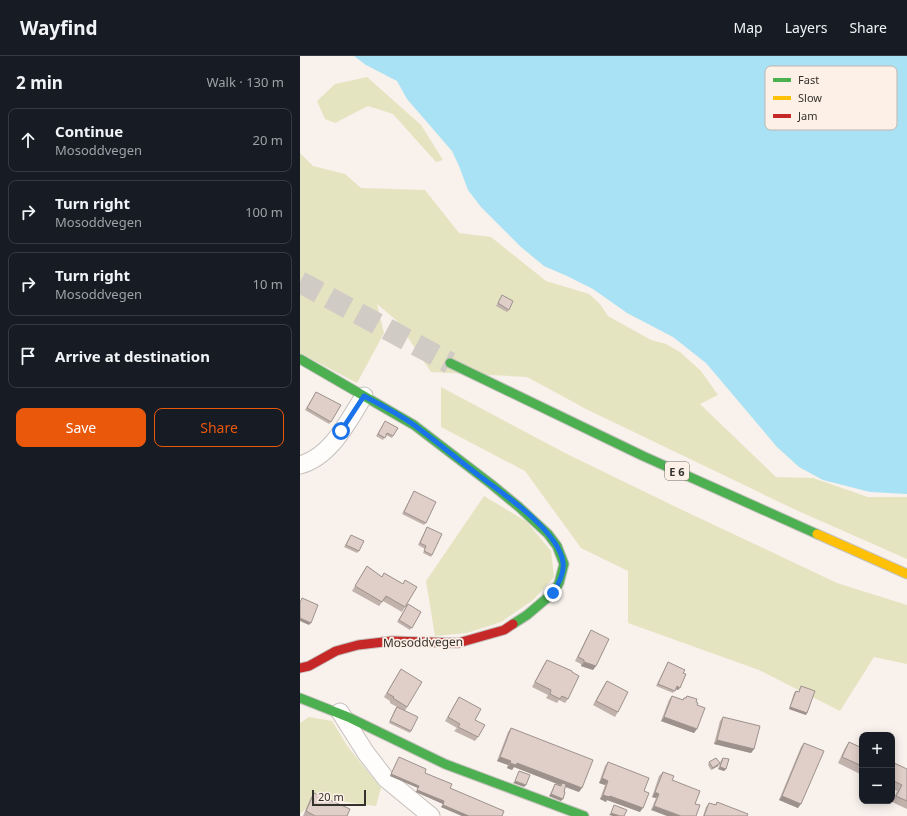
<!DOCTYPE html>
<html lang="en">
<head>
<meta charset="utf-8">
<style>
  :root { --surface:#171b24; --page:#242831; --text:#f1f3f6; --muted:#9ea1a6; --line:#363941; --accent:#ea580c }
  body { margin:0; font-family:"Noto Sans",sans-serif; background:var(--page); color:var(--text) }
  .controls { position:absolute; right:12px; bottom:12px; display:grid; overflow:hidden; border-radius:8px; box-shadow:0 2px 10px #0003 }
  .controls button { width:36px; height:36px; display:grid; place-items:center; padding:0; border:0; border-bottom:1px solid var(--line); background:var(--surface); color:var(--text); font:20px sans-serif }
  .scale { position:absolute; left:12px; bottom:10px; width:54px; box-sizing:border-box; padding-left:4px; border:2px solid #35312d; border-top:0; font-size:11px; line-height:14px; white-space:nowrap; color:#35312d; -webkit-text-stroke:3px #fdf0e7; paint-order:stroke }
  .stop { position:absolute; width:12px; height:12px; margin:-9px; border:3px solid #1a73e8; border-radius:50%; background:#fff }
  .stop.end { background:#1a73e8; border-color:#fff; box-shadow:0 1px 4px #0008 }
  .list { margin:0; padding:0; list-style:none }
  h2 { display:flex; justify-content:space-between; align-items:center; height:52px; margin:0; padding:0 16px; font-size:17px }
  h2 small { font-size:13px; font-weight:400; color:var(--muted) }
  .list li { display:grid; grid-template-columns:26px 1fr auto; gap:12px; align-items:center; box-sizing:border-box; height:64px; margin:0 8px 8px; padding:0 8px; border:1px solid var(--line); border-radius:8px }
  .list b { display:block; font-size:15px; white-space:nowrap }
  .list p { margin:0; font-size:13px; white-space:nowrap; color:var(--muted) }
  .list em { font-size:13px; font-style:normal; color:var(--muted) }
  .actions { display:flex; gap:8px; padding:12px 16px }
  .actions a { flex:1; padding:9px 0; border:1px solid var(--accent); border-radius:8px; text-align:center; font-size:14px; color:var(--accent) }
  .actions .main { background:var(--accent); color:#fff }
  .icon { flex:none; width:22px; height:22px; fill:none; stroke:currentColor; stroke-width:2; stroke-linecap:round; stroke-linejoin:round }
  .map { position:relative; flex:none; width:607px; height:760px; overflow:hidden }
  header { display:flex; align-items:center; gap:24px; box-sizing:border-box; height:56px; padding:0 20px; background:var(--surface); border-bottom:1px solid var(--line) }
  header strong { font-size:19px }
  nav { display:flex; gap:22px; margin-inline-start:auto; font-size:14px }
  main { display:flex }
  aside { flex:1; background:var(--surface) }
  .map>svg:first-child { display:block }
</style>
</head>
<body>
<header>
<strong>Wayfind</strong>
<nav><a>Map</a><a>Layers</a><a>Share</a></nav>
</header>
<main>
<aside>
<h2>2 min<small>Walk · 130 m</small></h2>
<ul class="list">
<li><svg class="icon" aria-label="ahead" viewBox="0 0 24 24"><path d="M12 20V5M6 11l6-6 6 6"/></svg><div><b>Continue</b><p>Mosoddvegen</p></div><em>20 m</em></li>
<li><svg class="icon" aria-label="right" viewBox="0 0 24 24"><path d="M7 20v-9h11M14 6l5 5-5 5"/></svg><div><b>Turn right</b><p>Mosoddvegen</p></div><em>100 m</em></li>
<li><svg class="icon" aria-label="right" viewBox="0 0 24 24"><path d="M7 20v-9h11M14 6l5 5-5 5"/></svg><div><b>Turn right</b><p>Mosoddvegen</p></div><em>10 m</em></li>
<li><svg class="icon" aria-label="arrive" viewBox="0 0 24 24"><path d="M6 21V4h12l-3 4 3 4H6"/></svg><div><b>Arrive at destination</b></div></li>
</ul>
<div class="actions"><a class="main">Save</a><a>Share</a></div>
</aside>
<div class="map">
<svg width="607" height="760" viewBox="0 0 607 760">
  <rect width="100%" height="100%" fill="#f8f1ec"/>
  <g fill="#e5e4c0">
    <path d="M67 21 121 69 143 104 136 106 93 58 68 50 35 67 25 63 17 45 35 28Z"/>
    <path d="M0 97 13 110 45 118 61 132 125 134 159 177 191 181 246 225 289 238 300 248 308 260 351 284 366 288 380 296 401 315 418 339 400 348 476 421 513 422 568 441H607V503L496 454 288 354 227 321 131 316 96 264 77 248 84 277 57 327 0 297Z"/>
    <path d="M141 331 265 397 378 452 537 527 607 549V608L574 601 540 655 459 614 328 567V515L281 492 225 415 141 371Z"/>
    <path d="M184 440 227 466 251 495 254 521 233 544 201 566 167 577 135 580 126 525Z"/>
    <path d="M9 661 32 665 48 691 81 732 76 750 17 742 0 758V667Z"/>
  </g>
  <path fill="#a8e2f4" d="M54 0H607V438L570 436 523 424 499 411 477 391 406 307 373 281 327 257 293 233 267 220 244 210 221 191 181 151 168 134 159 110 152 95 107 43 97 25 66 9Z"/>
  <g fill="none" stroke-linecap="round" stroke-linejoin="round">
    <path stroke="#d1cbc6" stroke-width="22" stroke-dasharray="22 11" stroke-linecap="butt" d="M0 226 150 307"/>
    <g stroke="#c5c1bd" stroke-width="19">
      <g id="street">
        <path d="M0 409C31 401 48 365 64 340"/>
        <path d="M40 656 66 697 86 723 131 760"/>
      </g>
    </g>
    <g stroke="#c5c1bd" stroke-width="11">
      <g id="fast">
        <path d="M0 303 114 369 191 428 219 451 248 478 257 490 264 508 259 527 253 537 227 559 213 568"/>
        <path d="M150 307 343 400 517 478"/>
        <path d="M0 642 48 661 145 708 284 760"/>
      </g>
    </g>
    <g stroke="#c5c1bd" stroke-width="11">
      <path id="slow" d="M517 478 607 518"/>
    </g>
    <g stroke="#c5c1bd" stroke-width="11">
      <path id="jam" d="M0 612 9 610 36 595 58 589 92 585 158 587 204 574 213 568"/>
    </g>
    <use href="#street" stroke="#fefdfc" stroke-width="17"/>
    <use href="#fast" stroke="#4caf50" stroke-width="9"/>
    <use href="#slow" stroke="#ffc107" stroke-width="9"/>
    <use href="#jam" stroke="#c62828" stroke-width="9"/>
  </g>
  <g fill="#c1b2ac">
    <path d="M202 239 209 254 207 256 196 250Z"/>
    <path d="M16 336 31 366 29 368 5 354Z"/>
    <path d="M84 367 93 380 92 382 86 379 83 384 76 380Z"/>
    <path d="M114 435 126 467 124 469 102 458Z"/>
    <path d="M127 471 132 499 131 501 123 497 125 493 118 489Z"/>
    <path d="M51 479 59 495 57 497 44 491Z"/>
    <path d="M67 510 82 521 84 517 103 528 105 524V551L102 556 83 545 79 550 52 535Z"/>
    <path d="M108 548 121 556 110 574 97 566Z"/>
    <path d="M291 574 293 614 281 610V608L275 605 288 579Z"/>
    <path d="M247 604 268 643 265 647 259 644 257 647 246 642 248 639 232 631 244 608Z"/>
    <path d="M368 606 383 617 378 634 376 633 373 637 356 630Z"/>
    <path d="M101 613 107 651 105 655 111 675 110 677 89 667 95 653 97 651 90 647V645L84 641Z"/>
    <path d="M307 625 318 656 315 661 293 649 304 629Z"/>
    <path d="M501 630 507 657 506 659 489 653 494 637 496 635 499 636 500 632Z"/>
    <path d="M372 640 383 644 384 642H385L387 640 396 646 397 649 394 677 361 665 369 644Z"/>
    <path d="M159 641 175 664 178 681 175 685 154 675 157 672 145 665Z"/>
    <path d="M423 661 454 693 451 697 414 688 420 665Z"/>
    <path d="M211 672 279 736 265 731 261 745 249 740 255 728 260 729 214 711 212 714 207 712 208 709 197 705 208 676Z"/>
    <path d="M549 686 562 692V719L538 707 545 692Z"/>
    <path d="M504 687 498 752 479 744 501 691Z"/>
    <path d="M99 701 150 732 202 760H162L141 751 143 748 116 736 118 732 90 720Z"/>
    <path d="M423 702 426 713 424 715 418 713 421 704Z"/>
    <path d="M308 706 344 735 340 756 307 744 306 746 300 743 305 729 299 727 305 710Z"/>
    <path d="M409 706 418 710 411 714 408 709Z"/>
    <path d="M592 706 607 713V753L592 746 597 735 592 733Z"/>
    <path d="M363 716 372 724 351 754 356 742 352 741 359 720Z"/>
    <path d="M14 737 47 760H3L11 741Z"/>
    <path d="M417 746 447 760H403L406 751 409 747 415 749Z"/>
  </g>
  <g fill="#9d918c">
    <path d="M0 562 11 567 9 569 0 565Z"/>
    <path d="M284 606 296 610 293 614 281 610Z"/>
    <path d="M377 630 380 632 378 634 375 633Z"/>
    <path d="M490 651 507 657 506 659 489 653Z"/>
    <path d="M364 661 397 673 394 677 361 665Z"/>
    <path d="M417 684 454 693 451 697 414 688Z"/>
    <path d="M200 701 211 705 208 709 197 705Z"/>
    <path d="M210 707H217L282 732 279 736 261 729 262 727 260 729 214 711 212 714 207 712Z"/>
    <path d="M420 707 418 710 411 714 413 712Z"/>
    <path d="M420 711 426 713 424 715 418 713Z"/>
    <path d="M91 718 119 730 118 732 90 720Z"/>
    <path d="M302 722 308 725 305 729 299 727Z"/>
    <path d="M215 725 226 729 224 731 213 727Z"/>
    <path d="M117 734 144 745 143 748 116 736Z"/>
    <path d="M355 736 359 738 356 742 352 741Z"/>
    <path d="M251 738 263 743 261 745 249 740Z"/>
    <path d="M303 739 310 740 343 752 340 756 307 744 306 746 300 743Z"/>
    <path d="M482 740 501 748 498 752 479 744Z"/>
    <path d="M143 749 169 760H162L141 751Z"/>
    <path d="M354 750 381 760H367L351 754Z"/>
    <path d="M311 757 320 760H313L309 759Z"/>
  </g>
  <g fill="#e0cfc8" stroke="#9d918c">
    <path d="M202 239 213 245 209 254 198 247Z"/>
    <path d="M16 336 41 349 31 366 7 352Z"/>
    <path d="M85 365 98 372 93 380 87 377 85 382 78 378Z"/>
    <path d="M114 435 136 446 126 467 104 456Z"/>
    <path d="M127 471 142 478 132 499 124 495 126 490 120 487Z"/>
    <path d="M51 479 64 485 59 495 46 489Z"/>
    <path d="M67 510 82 521 84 517 103 528 105 524 117 531 105 551 86 540 82 546 55 530Z"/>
    <path d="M2 542 18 549 11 567 0 562V547Z"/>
    <path d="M108 548 121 556 112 572 99 564Z"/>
    <path d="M291 574 309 583 296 610 284 606V604L278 601Z"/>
    <path d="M247 604 272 615V616L279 620 268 643 262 640 260 643 250 638 251 634 235 626Z"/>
    <path d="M368 606 385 614 383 617 386 618 380 632 377 630 375 635 358 628Z"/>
    <path d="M101 613 122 626 107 651 93 642 94 641 87 637Z"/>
    <path d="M307 625 328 636 318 656 296 645Z"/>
    <path d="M501 630 515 635 507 657 490 651 496 635 499 636Z"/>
    <path d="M372 640 383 644 384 642H386L387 640 397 643 396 646 398 647 397 649 405 652 397 673 364 661Z"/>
    <path d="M159 641 181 653 175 664 185 669 178 681 158 671 160 668 148 661Z"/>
    <path d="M97 651 118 661 111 675 90 665Z"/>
    <path d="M423 661 460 670 454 693 417 684Z"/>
    <path d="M211 672 293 704 282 732 217 707 216 709 210 707 211 705 200 701Z"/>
    <path d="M549 686 562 692V710L542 701Z"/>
    <path d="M504 687 524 695 501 748 482 740Z"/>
    <path d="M99 701 126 713 125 717 152 728 150 732 204 755 202 760H169L143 749 144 745 117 734 119 730 91 718Z"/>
    <path d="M416 702 420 707 413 712 409 706Z"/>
    <path d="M423 702 429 703 426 713 420 711Z"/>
    <path d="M308 706 349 722 344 735 349 737 343 752 310 740 309 741 303 739 308 725 302 722Z"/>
    <path d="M592 706 607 713V745L596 740 602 729 592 724Z"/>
    <path d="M219 715 230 719 226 729 215 725Z"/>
    <path d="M363 716 374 720 372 724 400 735 395 748 400 749 396 760H381L354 750 359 738 355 736Z"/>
    <path d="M262 727 266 728 264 736H265L263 743 251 738 255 728 261 730Z"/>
    <path d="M14 737 50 753 47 760H15L6 755Z"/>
    <path d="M417 746 448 758 447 760H404L409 747 416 749Z"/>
    <path d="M314 749 327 754 324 760H320L311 757Z"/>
  </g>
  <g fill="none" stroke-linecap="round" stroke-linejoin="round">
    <path stroke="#1a73e8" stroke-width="5" d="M41 375 64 340C81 349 99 358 114 369 136 385 156 402 177 418 202 437 258 474 263 506 265 517 258 529 253 537"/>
  </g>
  <g text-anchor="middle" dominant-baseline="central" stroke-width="3.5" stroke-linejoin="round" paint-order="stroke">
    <rect fill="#fdf0e7" stroke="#716a65" stroke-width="1" x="365" y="406" width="24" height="18" rx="3"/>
    <g font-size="11" font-weight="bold" fill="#35312d">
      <text x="377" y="415">E 6</text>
    </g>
    <g font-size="12" fill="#35312d" stroke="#fdf0e7">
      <text transform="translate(123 586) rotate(-1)">Mosoddvegen</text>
    </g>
  </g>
  <rect x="465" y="10" width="132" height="64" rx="6" fill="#fdf0e7" stroke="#c1b7af" stroke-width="1"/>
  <rect x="473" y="22" width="18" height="4" fill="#4caf50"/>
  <rect x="473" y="40" width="18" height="4" fill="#ffc107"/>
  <rect x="473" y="58" width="18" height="4" fill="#c62828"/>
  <g font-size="11" fill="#35312d">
    <text x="498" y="28">Fast</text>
    <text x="498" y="46">Slow</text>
    <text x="498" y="64">Jam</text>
  </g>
</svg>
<div class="controls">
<button>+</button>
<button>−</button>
</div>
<div class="scale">20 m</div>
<div class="stop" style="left:41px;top:375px"></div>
<div class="stop end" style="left:253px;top:537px"></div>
</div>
</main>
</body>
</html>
